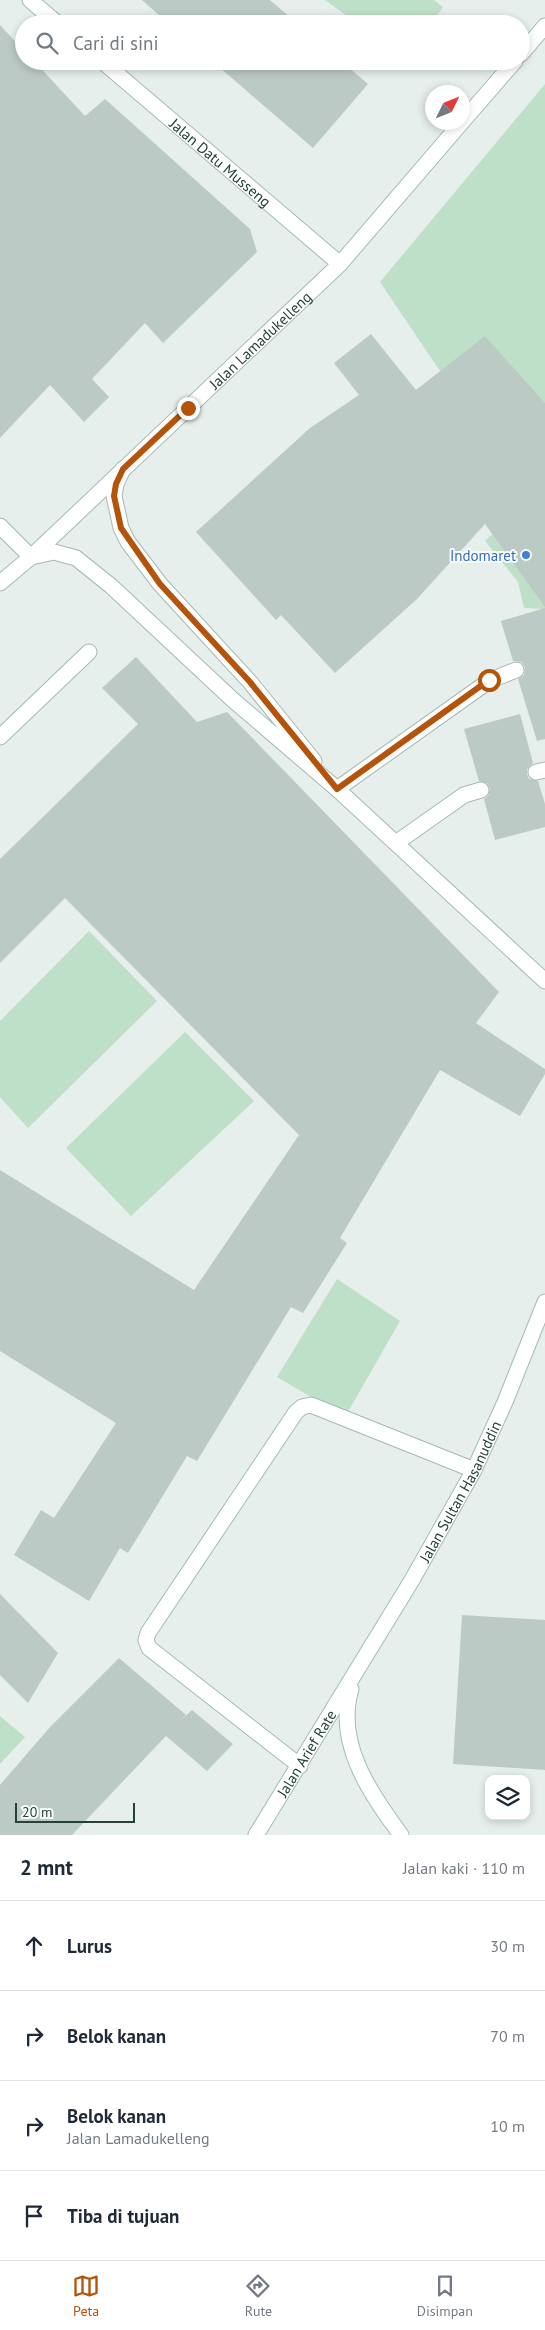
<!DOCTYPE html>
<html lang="id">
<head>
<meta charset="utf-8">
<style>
  :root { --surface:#fff; --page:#f2f2f3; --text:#1f2937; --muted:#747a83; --line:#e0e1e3; --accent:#b45309 }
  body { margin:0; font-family:"PT Sans",sans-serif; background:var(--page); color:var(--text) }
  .controls { position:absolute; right:15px; bottom:15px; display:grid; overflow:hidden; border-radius:10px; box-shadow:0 2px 8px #0003 }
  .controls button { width:45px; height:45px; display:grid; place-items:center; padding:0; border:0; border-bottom:1px solid var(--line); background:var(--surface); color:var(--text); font:25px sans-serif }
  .compass { position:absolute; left:425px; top:85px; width:45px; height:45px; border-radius:50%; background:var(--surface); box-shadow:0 2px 8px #0003; rotate:47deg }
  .scale { position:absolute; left:15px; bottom:12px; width:120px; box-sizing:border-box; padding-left:5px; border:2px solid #24423a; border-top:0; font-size:14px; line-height:18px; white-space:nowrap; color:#24423a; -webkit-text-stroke:4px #f7fbf9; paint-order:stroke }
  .stop { position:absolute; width:15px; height:15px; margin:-11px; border:4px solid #b45309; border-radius:50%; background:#fff }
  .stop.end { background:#b45309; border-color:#fff; box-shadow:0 1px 5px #0008 }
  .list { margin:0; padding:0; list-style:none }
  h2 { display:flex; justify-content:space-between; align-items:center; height:65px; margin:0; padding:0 20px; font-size:21px }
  h2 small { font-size:16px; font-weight:400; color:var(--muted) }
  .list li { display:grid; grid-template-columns:32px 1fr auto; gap:15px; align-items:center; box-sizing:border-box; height:90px; padding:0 20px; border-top:1px solid var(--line) }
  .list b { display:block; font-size:19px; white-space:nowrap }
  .list p { margin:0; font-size:16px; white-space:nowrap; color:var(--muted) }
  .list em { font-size:16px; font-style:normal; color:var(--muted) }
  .icon { flex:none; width:28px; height:28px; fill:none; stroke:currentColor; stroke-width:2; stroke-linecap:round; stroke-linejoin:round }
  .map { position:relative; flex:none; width:545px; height:1835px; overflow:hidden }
  .search { position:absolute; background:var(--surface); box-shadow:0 2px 8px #0003; left:15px; right:15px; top:15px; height:55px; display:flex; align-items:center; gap:12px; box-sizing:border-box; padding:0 18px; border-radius:28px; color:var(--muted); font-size:19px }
  .sheet { height:425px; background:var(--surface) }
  nav { display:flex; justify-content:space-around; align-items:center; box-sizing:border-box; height:70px; border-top:1px solid var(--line); background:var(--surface); font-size:14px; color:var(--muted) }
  nav a { display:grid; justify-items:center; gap:2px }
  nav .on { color:var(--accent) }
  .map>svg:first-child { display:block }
</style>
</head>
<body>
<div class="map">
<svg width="545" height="1835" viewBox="0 0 545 1835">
  <rect width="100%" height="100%" fill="#e6efeb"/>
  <g fill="#bfe0c8">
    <path d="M325 0H434L443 7 431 24H358Z"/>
    <path d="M545 84V403L440 371 380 282Z"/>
    <path d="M545 484V609L524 608 518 582 485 541Z"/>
    <path d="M89 931 157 1001 28 1128 0 1097V1021Z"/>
    <path d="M185 1032 254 1101 131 1216 66 1148Z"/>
    <path d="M337 1279 400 1321 345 1417 277 1377Z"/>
    <path d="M0 1716 25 1737 0 1764Z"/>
  </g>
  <g fill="#bbcac4">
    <path d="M142 0H270L298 24H169Z"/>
    <path d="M0 25 24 51V61H34L85 116 105 99 250 229 257 252 163 343 145 323 92 379 109 397 84 422 50 385 0 438Z"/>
    <path d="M212 61H341L368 84 313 148Z"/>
    <path d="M371 334 416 390 485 336 545 403V607L485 524 417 599 335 673 281 615 276 620 196 532 310 428 359 395 334 363Z"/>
    <path d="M545 608V739L537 741 518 679 524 675 525 667 521 662 513 661 501 621Z"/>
    <path d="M136 657 197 722 227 712 499 992 476 1023 545 1069V1074L520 1116 440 1070 340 1238 347 1243 303 1313 291 1307 197 1461 187 1456 128 1553 120 1548 89 1601 14 1555 41 1510 54 1518 116 1423 0 1351V1170L194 1290 299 1135 65 898 0 963V859L138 724 102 688Z"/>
    <path d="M520 714 533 763 527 769V774L529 779 538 781 545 804V827L495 840 484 799 488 796 490 788 487 783 479 781 464 729Z"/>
    <path d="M0 1594 58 1653 28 1703 0 1675Z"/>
    <path d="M462 1615 545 1620V1770L453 1764Z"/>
    <path d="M119 1658 186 1715 179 1722 192 1710 233 1744 207 1771 166 1736 72 1835H0V1785L51 1726Z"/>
  </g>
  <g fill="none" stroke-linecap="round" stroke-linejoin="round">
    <g stroke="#a8b8b2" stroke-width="17">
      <g id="service">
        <path d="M0 526 31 557"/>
        <path d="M0 737 89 652"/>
        <path d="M536 772 545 770"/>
        <path d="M337 789 489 681 516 670"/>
        <path d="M396 843 464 795 481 790"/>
        <path d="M300 1766 149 1648 146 1640 148 1633 296 1412 302 1407 311 1405 474 1470"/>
      </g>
    </g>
    <g stroke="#a8b8b2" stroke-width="17">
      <g id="minor">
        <path d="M123 469 116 484 114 496 121 528 128 542 160 584 250 682 314 761"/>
        <path d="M31 557 54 552 76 558 111 586 233 700 337 789 545 981"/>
      </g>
    </g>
    <g stroke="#a8b8b2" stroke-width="17">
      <g id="tertiary">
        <path d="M30 0 58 24"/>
        <path d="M521 54 545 26"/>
        <path id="s1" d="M102 61 340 264"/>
        <path d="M462 122 515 61"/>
        <path id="s2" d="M0 583 31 557 340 264 462 122"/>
      </g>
    </g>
    <g stroke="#a4bbb3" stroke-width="17">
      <g id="secondary">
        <path d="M351 1689C335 1743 370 1793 401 1835"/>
        <path id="s3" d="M256 1835 412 1580 474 1470 505 1402 545 1302"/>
      </g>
    </g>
    <use href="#service" stroke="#fff" stroke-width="15"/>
    <use href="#minor" stroke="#fff" stroke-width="15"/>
    <use href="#tertiary" stroke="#fff" stroke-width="15"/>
    <use href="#secondary" stroke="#fff" stroke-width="15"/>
  </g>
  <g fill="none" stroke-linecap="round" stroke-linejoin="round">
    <path stroke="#b45309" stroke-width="6" d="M188 408 123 469 116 484 114 496 121 528 160 584 250 682 337 789 489 680"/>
  </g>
  <circle fill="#3f7fe0" stroke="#f7fbf9" stroke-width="2" cx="526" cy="555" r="5"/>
  <g text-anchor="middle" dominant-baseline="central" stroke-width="4" stroke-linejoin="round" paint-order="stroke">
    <g font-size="15" fill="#24423a" stroke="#f7fbf9">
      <text stroke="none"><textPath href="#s1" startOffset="156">Jalan Datu Musseng</textPath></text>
      <text stroke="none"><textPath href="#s2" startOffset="356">Jalan Lamadukelleng</textPath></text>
      <text stroke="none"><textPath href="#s3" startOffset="400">Jalan Sultan Hasanuddin</textPath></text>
      <text stroke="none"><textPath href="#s3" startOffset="96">Jalan Arief Rate</textPath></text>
    </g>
    <g font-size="15" fill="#366cbe" stroke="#f7fbf9" text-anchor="end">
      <text x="516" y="555">Indomaret</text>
    </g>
  </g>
</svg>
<div class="controls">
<button><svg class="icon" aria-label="layers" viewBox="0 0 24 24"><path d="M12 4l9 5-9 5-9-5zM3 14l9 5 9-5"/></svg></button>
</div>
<svg class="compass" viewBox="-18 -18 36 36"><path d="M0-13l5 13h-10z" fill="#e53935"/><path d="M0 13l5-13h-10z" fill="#747a83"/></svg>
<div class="scale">20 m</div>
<div class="stop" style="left:489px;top:680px"></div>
<div class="stop end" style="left:188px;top:408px"></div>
<div class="search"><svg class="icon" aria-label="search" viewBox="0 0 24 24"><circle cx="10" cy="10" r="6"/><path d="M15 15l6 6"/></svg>Cari di sini</div>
</div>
<section class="sheet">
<h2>2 mnt<small>Jalan kaki · 110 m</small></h2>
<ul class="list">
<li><svg class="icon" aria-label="ahead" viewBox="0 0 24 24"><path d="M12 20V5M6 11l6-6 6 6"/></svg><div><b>Lurus</b></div><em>30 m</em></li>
<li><svg class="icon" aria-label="right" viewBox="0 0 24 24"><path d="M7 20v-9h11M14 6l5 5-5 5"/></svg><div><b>Belok kanan</b></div><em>70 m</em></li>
<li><svg class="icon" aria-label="right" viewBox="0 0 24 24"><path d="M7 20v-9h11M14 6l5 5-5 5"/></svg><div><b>Belok kanan</b><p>Jalan Lamadukelleng</p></div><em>10 m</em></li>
<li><svg class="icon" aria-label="arrive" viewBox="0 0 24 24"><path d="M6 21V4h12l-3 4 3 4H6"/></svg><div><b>Tiba di tujuan</b></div></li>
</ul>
</section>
<nav>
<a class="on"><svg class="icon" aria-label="map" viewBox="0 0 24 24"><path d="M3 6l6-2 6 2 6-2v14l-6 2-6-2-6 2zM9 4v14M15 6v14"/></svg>Peta</a>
<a><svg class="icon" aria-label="directions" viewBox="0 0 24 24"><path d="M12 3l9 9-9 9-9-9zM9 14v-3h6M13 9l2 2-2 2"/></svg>Rute</a>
<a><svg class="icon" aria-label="saved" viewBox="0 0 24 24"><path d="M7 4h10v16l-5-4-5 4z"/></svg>Disimpan</a>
</nav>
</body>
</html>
